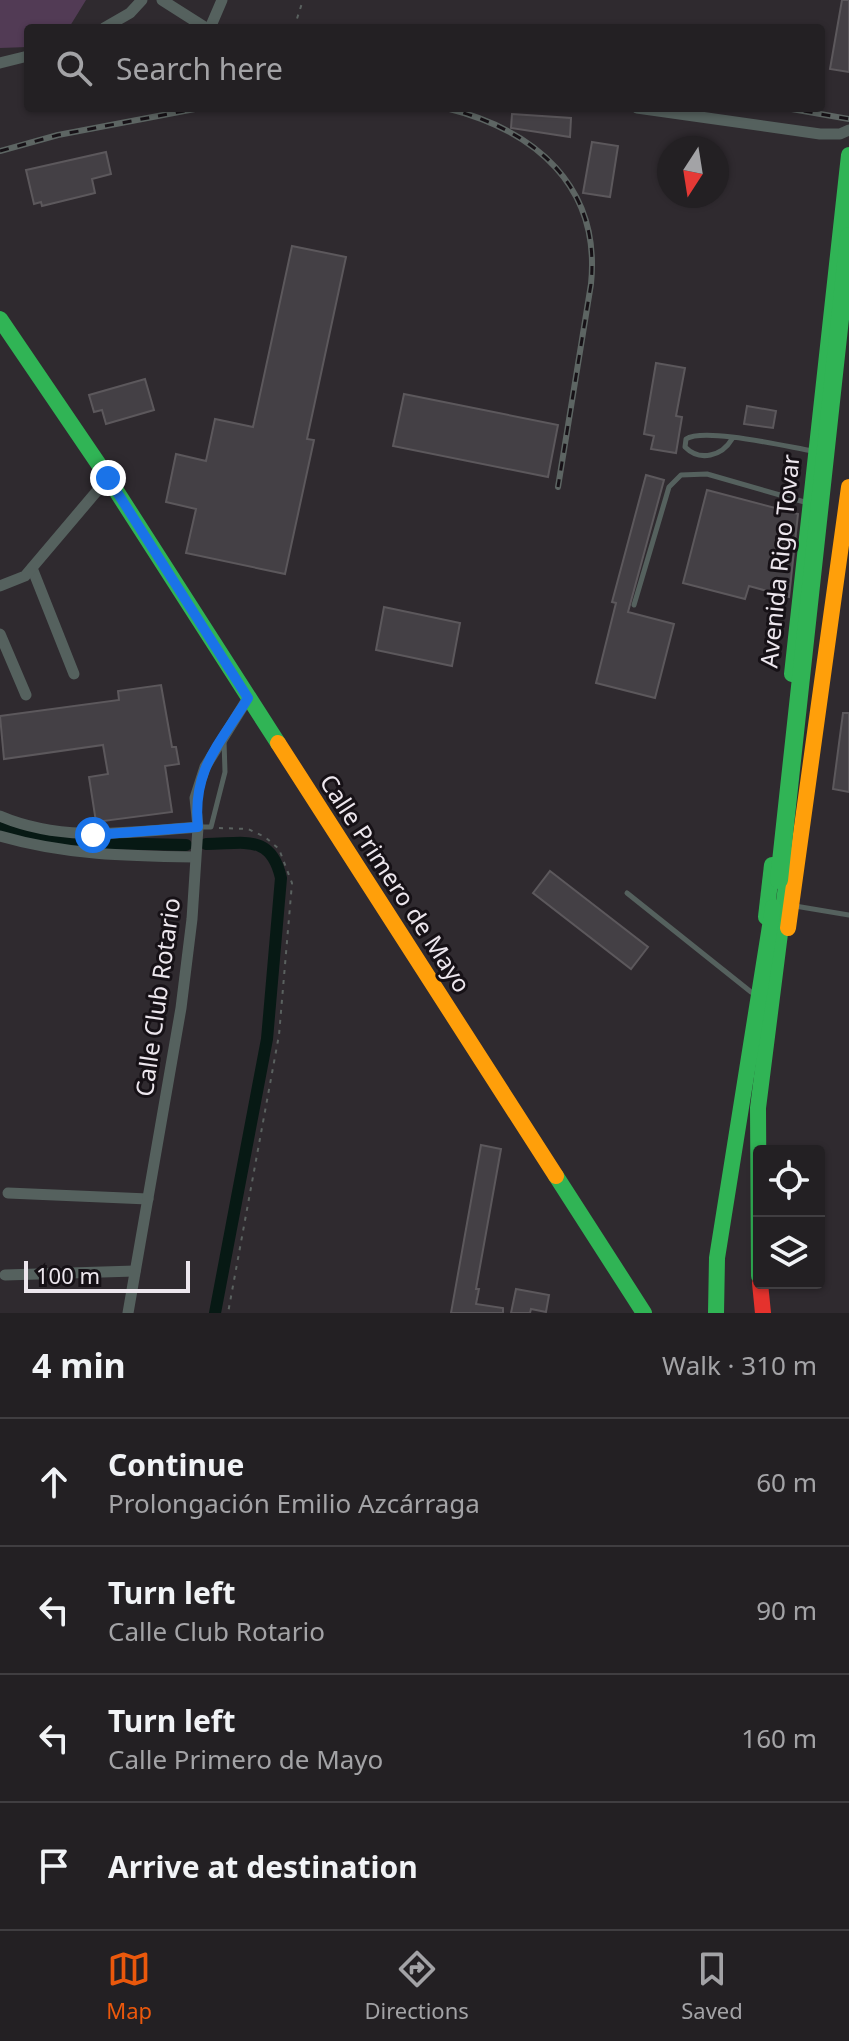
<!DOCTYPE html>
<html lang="en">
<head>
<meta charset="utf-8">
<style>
  :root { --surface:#232023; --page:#2f2d30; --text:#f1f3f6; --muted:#a3a3a6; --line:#403e41; --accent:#ea580c }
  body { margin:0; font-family:"Noto Sans",sans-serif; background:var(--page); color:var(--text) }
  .controls { position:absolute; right:24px; bottom:24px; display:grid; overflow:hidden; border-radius:8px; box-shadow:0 2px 6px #0004 }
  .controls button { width:72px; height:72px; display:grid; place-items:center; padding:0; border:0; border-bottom:2px solid var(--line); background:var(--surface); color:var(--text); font:40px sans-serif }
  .compass { position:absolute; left:657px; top:136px; width:72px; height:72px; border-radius:50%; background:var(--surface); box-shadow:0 2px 6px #0004; rotate:192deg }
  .scale { position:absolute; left:24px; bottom:20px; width:166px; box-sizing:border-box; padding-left:8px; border:4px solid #ece6ed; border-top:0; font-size:22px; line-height:28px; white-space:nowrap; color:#ece6ed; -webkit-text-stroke:6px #161116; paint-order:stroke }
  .stop { position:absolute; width:24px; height:24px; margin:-18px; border:6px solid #1a73e8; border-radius:50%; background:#fff }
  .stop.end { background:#1a73e8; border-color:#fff; box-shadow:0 2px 8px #0008 }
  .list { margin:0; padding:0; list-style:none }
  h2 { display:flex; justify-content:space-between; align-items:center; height:104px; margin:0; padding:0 32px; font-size:34px }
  h2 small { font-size:26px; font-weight:400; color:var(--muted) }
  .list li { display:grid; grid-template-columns:52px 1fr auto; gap:24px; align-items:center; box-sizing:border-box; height:128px; padding:0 32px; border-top:2px solid var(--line) }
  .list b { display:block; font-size:30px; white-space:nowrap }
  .list p { margin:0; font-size:26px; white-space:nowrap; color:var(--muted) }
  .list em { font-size:26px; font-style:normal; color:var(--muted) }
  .icon { flex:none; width:44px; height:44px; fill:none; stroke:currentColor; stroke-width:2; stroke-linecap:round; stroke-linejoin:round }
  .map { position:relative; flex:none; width:849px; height:1313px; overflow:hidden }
  .search { position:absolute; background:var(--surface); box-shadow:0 2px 6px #0004; left:24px; right:24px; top:24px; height:88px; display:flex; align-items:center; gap:20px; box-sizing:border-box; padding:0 28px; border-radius:8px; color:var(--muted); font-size:30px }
  .sheet { height:616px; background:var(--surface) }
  nav { display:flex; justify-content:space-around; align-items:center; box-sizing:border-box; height:112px; border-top:2px solid var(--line); background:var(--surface); font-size:22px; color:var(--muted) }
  nav a { display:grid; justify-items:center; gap:4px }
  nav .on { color:var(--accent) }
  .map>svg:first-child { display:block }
</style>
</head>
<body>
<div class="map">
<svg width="849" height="1313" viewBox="0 0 849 1313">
  <rect width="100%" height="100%" fill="#2f2a2f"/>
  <path fill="#523b55" d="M0 0H86L70 26 28 28V47L0 48Z"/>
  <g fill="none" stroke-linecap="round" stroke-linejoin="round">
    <g stroke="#071914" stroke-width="12">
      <path d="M0 828 63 842 186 845"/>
      <path d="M206 844C244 844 271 833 281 878L267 1039 215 1313"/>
    </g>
  </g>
  <g fill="#444045" stroke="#5c585c" stroke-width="2">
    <path d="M842 0H849V72L830 69Z"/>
    <path d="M512 114 571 118 570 137 511 128Z"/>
    <path d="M592 142 618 146 610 197 583 193Z"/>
    <path d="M106 152 111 174 92 179 95 193 42 206 41 202 34 204 26 170Z"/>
    <path d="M292 246 346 257 307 439 314 440 285 574 186 553 196 509 166 502 176 454 206 461 215 419 253 427Z"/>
    <path d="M656 363 685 368 676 416 682 417 676 453 651 449 654 436 644 434Z"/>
    <path d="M145 379 154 410 106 424 102 410 94 412 89 395Z"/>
    <path d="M404 394 558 425 548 477 393 446Z"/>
    <path d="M747 406 776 411 773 428 744 424Z"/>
    <path d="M646 475 664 480 628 612 674 624 655 698 596 683 616 603 612 602Z"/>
    <path d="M707 490 798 514 789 597 749 586 745 599 683 583Z"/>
    <path d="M384 607 460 623 452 666 376 650Z"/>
    <path d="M161 685 172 747H176L179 764 165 766 172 812 96 822 89 777 108 774 103 745 4 759 0 716 119 700 118 691Z"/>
    <path d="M843 713H849V792L833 789Z"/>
    <path d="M550 871 648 947 631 969 533 893Z"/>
    <path d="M481 1145 501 1149 476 1289H479L476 1304 503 1308V1313H451Z"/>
    <path d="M516 1289 549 1295 546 1312 531 1309 530 1313H511Z"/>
  </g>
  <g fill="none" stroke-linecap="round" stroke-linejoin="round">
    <g stroke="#5a615f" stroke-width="2" stroke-dasharray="4 6" stroke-linecap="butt">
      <path d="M294 28 303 0"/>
      <path d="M219 828 248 829 265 837 279 849 292 883 279 1035 228 1313"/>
    </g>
    <g stroke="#55615e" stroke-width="5">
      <path d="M732 439C722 456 700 462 685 447L686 439C704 427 788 447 813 451"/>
      <path d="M634 605 669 487 681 475 707 474 808 503"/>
      <path d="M198 827H211L225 772 224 741"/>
      <path d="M627 893 751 992"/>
      <path d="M795 906 849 915"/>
    </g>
    <g stroke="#55615e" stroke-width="11">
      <path d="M162 0 206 28"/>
      <path d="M104 28 130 13 142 0"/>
      <path d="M210 28 222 0"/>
      <path d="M0 63 28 56"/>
      <path d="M637 108 820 134H840L849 130"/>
      <path d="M32 568 74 674"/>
      <path d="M0 586 25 576 108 478"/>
      <path d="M0 634 26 695"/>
      <path d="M0 816C63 843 131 832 198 827"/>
      <path d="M0 836C65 855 128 856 195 857"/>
      <path d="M8 1193 148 1199"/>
      <path d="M5 1275 135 1271"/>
      <path d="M128 1313 181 1008 192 919 198 827 195 798 205 767 248 698"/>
    </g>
    <g stroke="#30b455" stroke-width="16">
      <path d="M0 319 108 478 278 743"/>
      <path d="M792 674 849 155"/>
      <path d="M766 917 772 865"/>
      <path d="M556 1176 644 1313"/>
      <path d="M759 1276 758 1108 789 862"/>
      <path d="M716 1313 717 1258 773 907"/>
    </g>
    <g stroke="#ff9f0a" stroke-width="16">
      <path d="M278 743 556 1176"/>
      <path d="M788 928 849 487"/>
    </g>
    <path stroke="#e5322d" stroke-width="16" d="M760 1283 763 1313"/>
    <g stroke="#5d6563" stroke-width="6">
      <g id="rail">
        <path d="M446 108C535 130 601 186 591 284L558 487"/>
        <path d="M786 108 849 119"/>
        <path d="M0 151 58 135 200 108"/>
      </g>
    </g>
    <use href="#rail" stroke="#161116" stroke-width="3" stroke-dasharray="9" stroke-linecap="butt"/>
    <path stroke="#30b455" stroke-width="18" d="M779 880 849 236"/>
  </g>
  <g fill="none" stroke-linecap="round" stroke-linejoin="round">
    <path stroke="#1a73e8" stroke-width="10" d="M93 835 198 827C192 770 219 745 248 698L108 478"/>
  </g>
  <g text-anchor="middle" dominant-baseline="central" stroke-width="6" stroke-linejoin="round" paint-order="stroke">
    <g font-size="24" fill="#ece6ed" stroke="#161116">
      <text transform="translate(779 561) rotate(-84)">Avenida Rigo Tovar</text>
      <text transform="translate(396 883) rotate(57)">Calle Primero de Mayo</text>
      <text transform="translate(157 997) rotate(-82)">Calle Club Rotario</text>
    </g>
  </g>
</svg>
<div class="controls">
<button><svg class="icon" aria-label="locate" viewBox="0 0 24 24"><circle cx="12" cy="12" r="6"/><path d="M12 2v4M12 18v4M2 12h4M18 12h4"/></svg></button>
<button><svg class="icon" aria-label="layers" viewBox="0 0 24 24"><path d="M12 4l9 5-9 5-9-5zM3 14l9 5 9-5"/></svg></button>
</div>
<svg class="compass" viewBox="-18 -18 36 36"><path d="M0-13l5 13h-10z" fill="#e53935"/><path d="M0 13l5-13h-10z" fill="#a3a3a6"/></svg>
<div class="scale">100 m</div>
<div class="stop" style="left:93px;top:835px"></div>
<div class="stop end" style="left:108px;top:478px"></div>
<div class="search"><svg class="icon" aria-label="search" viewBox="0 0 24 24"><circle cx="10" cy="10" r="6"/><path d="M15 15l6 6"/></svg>Search here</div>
</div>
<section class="sheet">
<h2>4 min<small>Walk · 310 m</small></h2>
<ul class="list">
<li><svg class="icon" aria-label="ahead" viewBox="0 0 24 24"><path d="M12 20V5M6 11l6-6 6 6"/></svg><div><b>Continue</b><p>Prolongación Emilio Azcárraga</p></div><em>60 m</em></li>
<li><svg class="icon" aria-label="left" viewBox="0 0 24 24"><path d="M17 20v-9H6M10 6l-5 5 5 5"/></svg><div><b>Turn left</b><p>Calle Club Rotario</p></div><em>90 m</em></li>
<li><svg class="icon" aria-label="left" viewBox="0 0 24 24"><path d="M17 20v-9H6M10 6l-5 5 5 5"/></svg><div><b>Turn left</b><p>Calle Primero de Mayo</p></div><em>160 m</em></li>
<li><svg class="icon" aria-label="arrive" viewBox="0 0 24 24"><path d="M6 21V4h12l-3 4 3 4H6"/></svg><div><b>Arrive at destination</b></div></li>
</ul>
</section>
<nav>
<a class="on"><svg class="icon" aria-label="map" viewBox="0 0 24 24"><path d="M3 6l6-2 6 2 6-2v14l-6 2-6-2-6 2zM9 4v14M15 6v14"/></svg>Map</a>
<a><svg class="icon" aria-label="directions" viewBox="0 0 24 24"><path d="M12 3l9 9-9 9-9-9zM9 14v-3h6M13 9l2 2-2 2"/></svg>Directions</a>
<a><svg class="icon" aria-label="saved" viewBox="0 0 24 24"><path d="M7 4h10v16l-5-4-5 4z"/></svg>Saved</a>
</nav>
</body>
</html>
